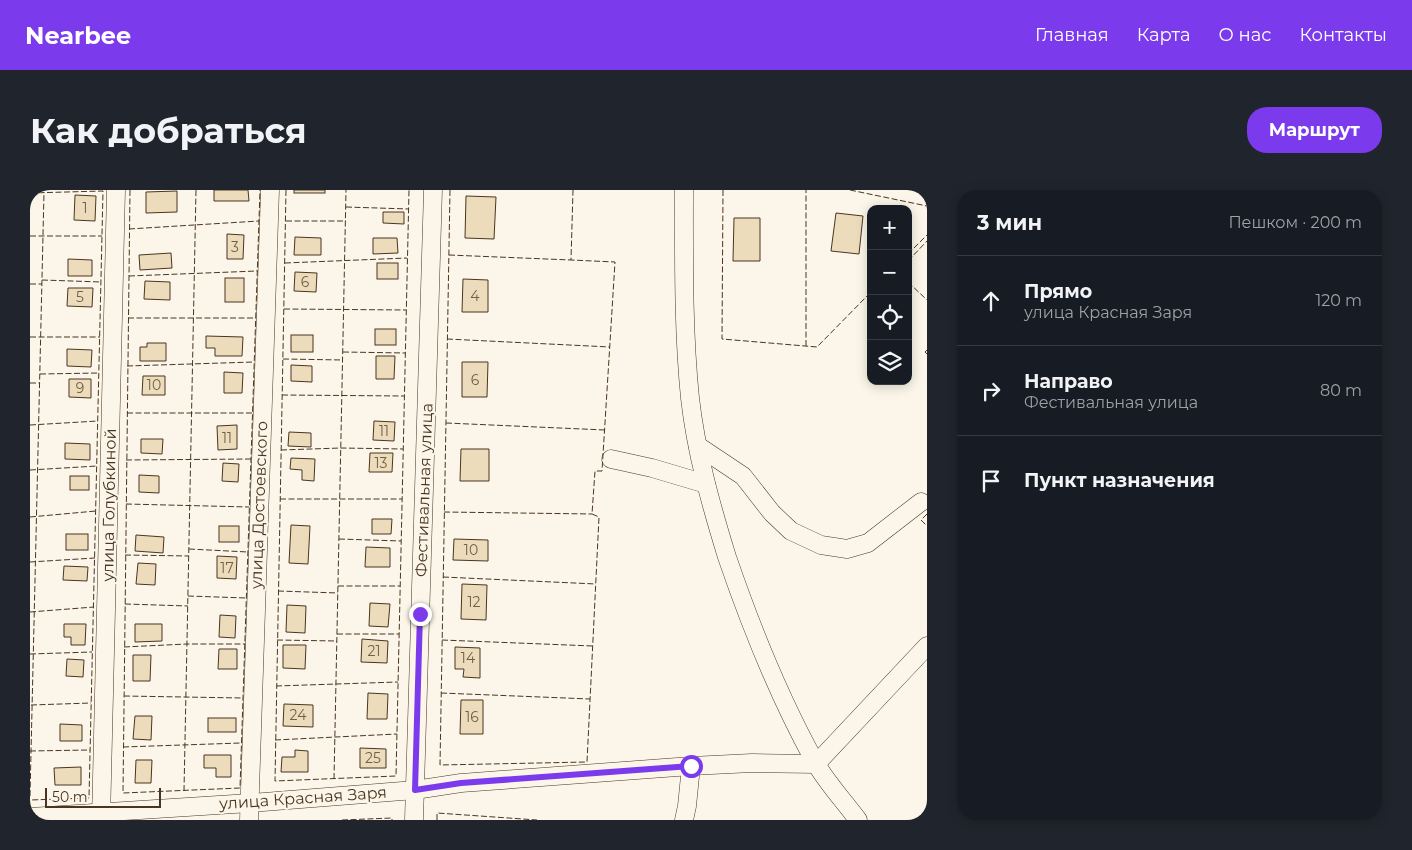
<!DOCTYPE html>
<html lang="ru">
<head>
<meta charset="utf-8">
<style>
  :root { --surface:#171b24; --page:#20242c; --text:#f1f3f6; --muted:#9ea1a6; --line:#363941; --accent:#7c3aed }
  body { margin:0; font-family:Montserrat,sans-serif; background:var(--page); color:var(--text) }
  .controls { position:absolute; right:15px; top:15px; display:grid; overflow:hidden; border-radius:10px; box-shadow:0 2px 12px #0003 }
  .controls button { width:45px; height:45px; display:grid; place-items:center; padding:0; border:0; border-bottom:1px solid var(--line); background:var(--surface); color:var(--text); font:25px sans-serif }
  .scale { position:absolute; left:15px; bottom:12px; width:116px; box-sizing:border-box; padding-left:5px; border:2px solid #4a3520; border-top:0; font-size:14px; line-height:18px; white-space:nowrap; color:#4a3520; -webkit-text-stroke:4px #fbf6e9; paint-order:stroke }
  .stop { position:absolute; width:15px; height:15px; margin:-11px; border:4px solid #7c3aed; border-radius:50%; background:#fff }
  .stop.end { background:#7c3aed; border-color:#fff; box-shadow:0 1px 5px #0008 }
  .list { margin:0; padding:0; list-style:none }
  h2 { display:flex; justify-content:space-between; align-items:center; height:65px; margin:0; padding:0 20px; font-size:21px }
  h2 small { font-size:16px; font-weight:400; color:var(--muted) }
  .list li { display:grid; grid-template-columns:32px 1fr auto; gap:15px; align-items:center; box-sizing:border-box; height:90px; padding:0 20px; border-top:1px solid var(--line) }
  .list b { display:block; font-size:19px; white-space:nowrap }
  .list p { margin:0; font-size:16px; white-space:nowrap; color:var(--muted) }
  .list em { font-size:16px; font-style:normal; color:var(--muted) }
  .icon { flex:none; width:28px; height:28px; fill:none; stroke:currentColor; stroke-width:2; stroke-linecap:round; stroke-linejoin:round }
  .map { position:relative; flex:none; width:897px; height:630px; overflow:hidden; border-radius:20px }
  header { display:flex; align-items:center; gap:30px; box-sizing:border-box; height:70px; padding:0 25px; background:var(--accent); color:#fff }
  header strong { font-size:24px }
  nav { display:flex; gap:28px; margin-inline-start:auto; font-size:18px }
  .intro { display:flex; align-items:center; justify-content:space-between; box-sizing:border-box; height:120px; padding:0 30px }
  h1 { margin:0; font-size:35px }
  .button { padding:12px 22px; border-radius:20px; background:var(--accent); color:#fff; font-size:18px; font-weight:700 }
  main { display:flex; gap:30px; padding:0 30px }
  aside { flex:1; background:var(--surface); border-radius:20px; box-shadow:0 2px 12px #0003 }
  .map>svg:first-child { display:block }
</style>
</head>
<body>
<header>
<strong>Nearbee</strong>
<nav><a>Главная</a><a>Карта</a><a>О нас</a><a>Контакты</a></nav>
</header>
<div class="intro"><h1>Как добраться</h1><a class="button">Маршрут</a></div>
<main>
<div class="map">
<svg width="897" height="630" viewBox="0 0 897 630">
  <rect width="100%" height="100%" fill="#fbf6e9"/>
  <g fill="#ecdcbc" stroke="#4a3520">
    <path d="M184 0H218L219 11H184Z"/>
    <rect x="264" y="0" width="31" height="3"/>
    <path d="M147 1V22L116 23V2Z"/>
    <path d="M45 5 66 6 65 31 44 30Z"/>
    <path d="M436 6 466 7 464 49 435 48Z"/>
    <path d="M353 22H374V34L353 33Z"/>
    <path d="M806 23 833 26 829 64 801 61Z"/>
    <path d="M704 28H730V71H703Z"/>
    <path d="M197 44 214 45 213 69H197Z"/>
    <path d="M265 47 291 48V65H264Z"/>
    <path d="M343 48H367L368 63 343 64Z"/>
    <path d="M141 63 142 78 110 80 109 65Z"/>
    <path d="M38 69 62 70V86H38Z"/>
    <rect x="347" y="73" width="21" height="16"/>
    <path d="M265 82 287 83 286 102 264 101Z"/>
    <rect x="195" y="88" width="19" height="24"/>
    <path d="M433 89 458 90V122H432Z"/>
    <path d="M115 91 140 92V110L114 109Z"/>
    <path d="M38 98H63L62 117 37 116Z"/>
    <rect x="345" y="139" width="21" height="16"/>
    <rect x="261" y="145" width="22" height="17"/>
    <path d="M176 146 213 147 212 166H185V158H176Z"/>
    <path d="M117 153H136V171H110V157H117Z"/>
    <path d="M37 159 62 160 61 177 37 176Z"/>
    <path d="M346 166H365L364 189H346Z"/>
    <path d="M432 172H458L457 207H432Z"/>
    <path d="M261 175 282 176V192L261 191Z"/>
    <path d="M194 182 213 183 212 203H194Z"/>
    <path d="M113 186H135V205H112Z"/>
    <path d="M39 189H61V208L39 207Z"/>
    <path d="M344 231 365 232 364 251 343 250Z"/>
    <path d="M207 235V259L188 260 187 236Z"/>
    <path d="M259 242 281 243V257L258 256Z"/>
    <path d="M111 249H133L132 264 111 263Z"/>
    <path d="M35 253 60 254V270L35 269Z"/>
    <path d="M431 259H459V291H430Z"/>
    <path d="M340 263H363L362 282H339Z"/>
    <path d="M261 268 285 269 284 291 272 290V280L260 279Z"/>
    <path d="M193 273 209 274 208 292 192 291Z"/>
    <path d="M109 285 129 286V303L109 302Z"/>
    <rect x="40" y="286" width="19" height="14"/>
    <path d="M342 329H362L361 344H342Z"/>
    <path d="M261 335 280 336 278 374 259 373Z"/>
    <rect x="189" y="336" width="20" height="16"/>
    <rect x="36" y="344" width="22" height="16"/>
    <path d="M106 345 134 347 133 363 105 361Z"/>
    <path d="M424 349 458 350V371L423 370Z"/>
    <path d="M336 357 360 358V377H335Z"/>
    <path d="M187 366 207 367 206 389 187 388Z"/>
    <path d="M108 373 126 374 125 395 106 394Z"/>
    <path d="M34 376 58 377 57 391 33 390Z"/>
    <path d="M432 394 457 395 456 430 431 429Z"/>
    <path d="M340 413 360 414 358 437 339 436Z"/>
    <path d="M257 415 276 416 275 443 256 442Z"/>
    <path d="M190 425 206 426 205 448 189 447Z"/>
    <path d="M34 434H56L55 455H41V447H34Z"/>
    <path d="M105 434H132V451L105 452Z"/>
    <path d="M332 449 358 451 357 473 331 472Z"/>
    <path d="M253 455H276L275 479 253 478Z"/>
    <path d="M425 457 450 458V488L433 487 434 479H425Z"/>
    <path d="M189 459H207V479H188Z"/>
    <path d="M103 465H121L120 491H103Z"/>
    <path d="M37 469 54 470 53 487 36 486Z"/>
    <path d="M338 503 358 504 357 529H337Z"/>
    <path d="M431 510H453V544H430Z"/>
    <path d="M254 514 283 515V537L253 536Z"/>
    <path d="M105 526H122L121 550 103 549Z"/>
    <rect x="178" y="528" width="28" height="14"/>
    <path d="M30 534 52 535V551H30Z"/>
    <path d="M330 558 356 559V578H330Z"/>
    <path d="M265 560 278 561V582H251L252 567H265Z"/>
    <path d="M174 565H201V587H186V578H174Z"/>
    <path d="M106 570H122L121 593H105Z"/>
    <path d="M51 577V595H25L24 578Z"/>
  </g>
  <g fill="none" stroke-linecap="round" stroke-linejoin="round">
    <g stroke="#4a3520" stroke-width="19">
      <g id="minor">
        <path d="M654 0C654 69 653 139 660 208 666 262 681 315 697 367 721 437 749 507 785 572 796 592 814 611 828 630"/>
        <path d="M668 256 713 286 742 323 761 341 791 355 817 359 838 353 891 312"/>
        <path d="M581 269 622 278 676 294"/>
        <path d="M0 627 220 613 385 600 431 593 661 576 722 573 786 574 897 456"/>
        <path d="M71 630 86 0"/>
        <path d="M219 630 240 0"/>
        <path d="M384 630 403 0"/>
        <path d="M654 630 657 616 661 576"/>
      </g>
    </g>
    <use href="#minor" stroke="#fbf6e9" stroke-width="18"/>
    <g stroke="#4a3520" stroke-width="1" stroke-dasharray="6 2.5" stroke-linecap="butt">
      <path d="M100 0 93 603 210 598 230 0"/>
      <path d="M256 0 245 591 366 586 379 0"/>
      <path d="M420 0 410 575 557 572 569 327 562 324 565 281H572L585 72 541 70 543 0"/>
      <path d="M693 0 692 149 787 157 841 102"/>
      <path d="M820 0 897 16"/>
      <path d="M0 3 73 1 59 608 0 610"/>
      <path d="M316 17 379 19"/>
      <path d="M256 31H316"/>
      <path d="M99 39 229 31"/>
      <path d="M0 46H72"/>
      <path d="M878 64 897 45"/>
      <path d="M419 65 541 70"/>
      <path d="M878 71 897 51"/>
      <path d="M255 73 377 68"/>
      <path d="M99 86 227 81"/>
      <path d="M12 90 71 92"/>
      <path d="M878 92 897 110"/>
      <path d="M0 94H12"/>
      <path d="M254 119 376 120"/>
      <path d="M98 128H226"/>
      <path d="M0 147H70"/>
      <path d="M417 149 580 157"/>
      <path d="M776 156V0"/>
      <path d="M897 160 895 162 897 164"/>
      <path d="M313 162 375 163"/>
      <path d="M253 169 313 170"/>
      <path d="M97 176 224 172"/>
      <path d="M10 184 69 183"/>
      <path d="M0 193H10"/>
      <path d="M252 205 374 206"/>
      <path d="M97 223H223"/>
      <path d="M416 233 575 240"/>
      <path d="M0 235 68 231"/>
      <path d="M251 260 311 258 373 259"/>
      <path d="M96 270 221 269"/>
      <path d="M0 280 67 276"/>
      <path d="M250 309H372"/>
      <path d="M96 314 219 317"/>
      <path d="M414 322 562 324"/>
      <path d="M897 324 891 330 897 336"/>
      <path d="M0 327 66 321"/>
      <path d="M309 349 371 351"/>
      <path d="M159 359 218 362"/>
      <path d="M95 365 159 366"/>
      <path d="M0 372 65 368"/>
      <path d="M413 387 566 394"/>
      <path d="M308 396H370"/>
      <path d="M248 401 308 403"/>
      <path d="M158 406 216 408"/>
      <path d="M95 414 158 416"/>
      <path d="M0 422 64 417"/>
      <path d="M307 444H369"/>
      <path d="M247 450 307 451"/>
      <path d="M412 450 563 456"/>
      <path d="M94 457 157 454H215"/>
      <path d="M0 464 62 462"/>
      <path d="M246 496 368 492"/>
      <path d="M411 503 560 509"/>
      <path d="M94 506 213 508"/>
      <path d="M1 515 61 513"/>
      <path d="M245 550 367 544"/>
      <path d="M93 557 211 553"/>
      <path d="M0 561 60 560"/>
      <path d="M304 589 316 0"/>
      <path d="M154 601 166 0"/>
      <path d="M0 606 14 2"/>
      <path d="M312 630 362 628V630"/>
      <path d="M407 630V623L507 630"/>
    </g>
  </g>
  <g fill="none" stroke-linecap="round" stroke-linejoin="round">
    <path stroke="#7c3aed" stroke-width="6" d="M390 424 385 600 431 593 661 576"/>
  </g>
  <g text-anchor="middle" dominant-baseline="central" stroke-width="4" stroke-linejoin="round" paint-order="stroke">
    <g font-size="14" fill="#725f47">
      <text x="55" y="18">1</text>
      <text x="205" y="57">3</text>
      <text x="275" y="92">6</text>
      <text x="445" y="106">4</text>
      <text x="50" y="107">5</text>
      <text x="445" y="190">6</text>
      <text x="124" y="195">10</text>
      <text x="50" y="198">9</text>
      <text x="354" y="241">11</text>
      <text x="197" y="248">11</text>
      <text x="351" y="273">13</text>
      <text x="441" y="360">10</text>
      <text x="197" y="378">17</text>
      <text x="444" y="412">12</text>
      <text x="344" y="461">21</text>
      <text x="438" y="468">14</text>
      <text x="268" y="525">24</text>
      <text x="442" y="527">16</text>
      <text x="343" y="568">25</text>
    </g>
    <g font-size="16" fill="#4a3520" stroke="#fbf6e9">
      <text transform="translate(394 300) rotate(-88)">Фестивальная улица</text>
      <text transform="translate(79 315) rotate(-89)">улица Голубкиной</text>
      <text transform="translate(229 315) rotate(-88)">улица Достоевского</text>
      <text transform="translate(273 608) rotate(-4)">улица Красная Заря</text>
    </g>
  </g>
</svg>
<div class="controls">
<button>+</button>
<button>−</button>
<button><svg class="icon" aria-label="locate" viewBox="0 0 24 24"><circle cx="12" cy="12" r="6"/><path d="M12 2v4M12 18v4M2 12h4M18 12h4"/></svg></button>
<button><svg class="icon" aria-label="layers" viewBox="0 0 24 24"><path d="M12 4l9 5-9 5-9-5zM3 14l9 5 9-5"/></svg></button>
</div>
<div class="scale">50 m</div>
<div class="stop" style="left:661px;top:576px"></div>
<div class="stop end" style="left:390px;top:424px"></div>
</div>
<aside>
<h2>3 мин<small>Пешком · 200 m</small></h2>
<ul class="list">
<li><svg class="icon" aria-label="ahead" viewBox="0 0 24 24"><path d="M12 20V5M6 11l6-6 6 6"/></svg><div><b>Прямо</b><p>улица Красная Заря</p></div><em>120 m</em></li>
<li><svg class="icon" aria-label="right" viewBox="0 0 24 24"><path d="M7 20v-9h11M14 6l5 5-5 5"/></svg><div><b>Направо</b><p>Фестивальная улица</p></div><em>80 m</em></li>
<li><svg class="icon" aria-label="arrive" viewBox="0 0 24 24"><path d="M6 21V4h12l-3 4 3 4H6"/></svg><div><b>Пункт назначения</b></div></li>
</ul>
</aside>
</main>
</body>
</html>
